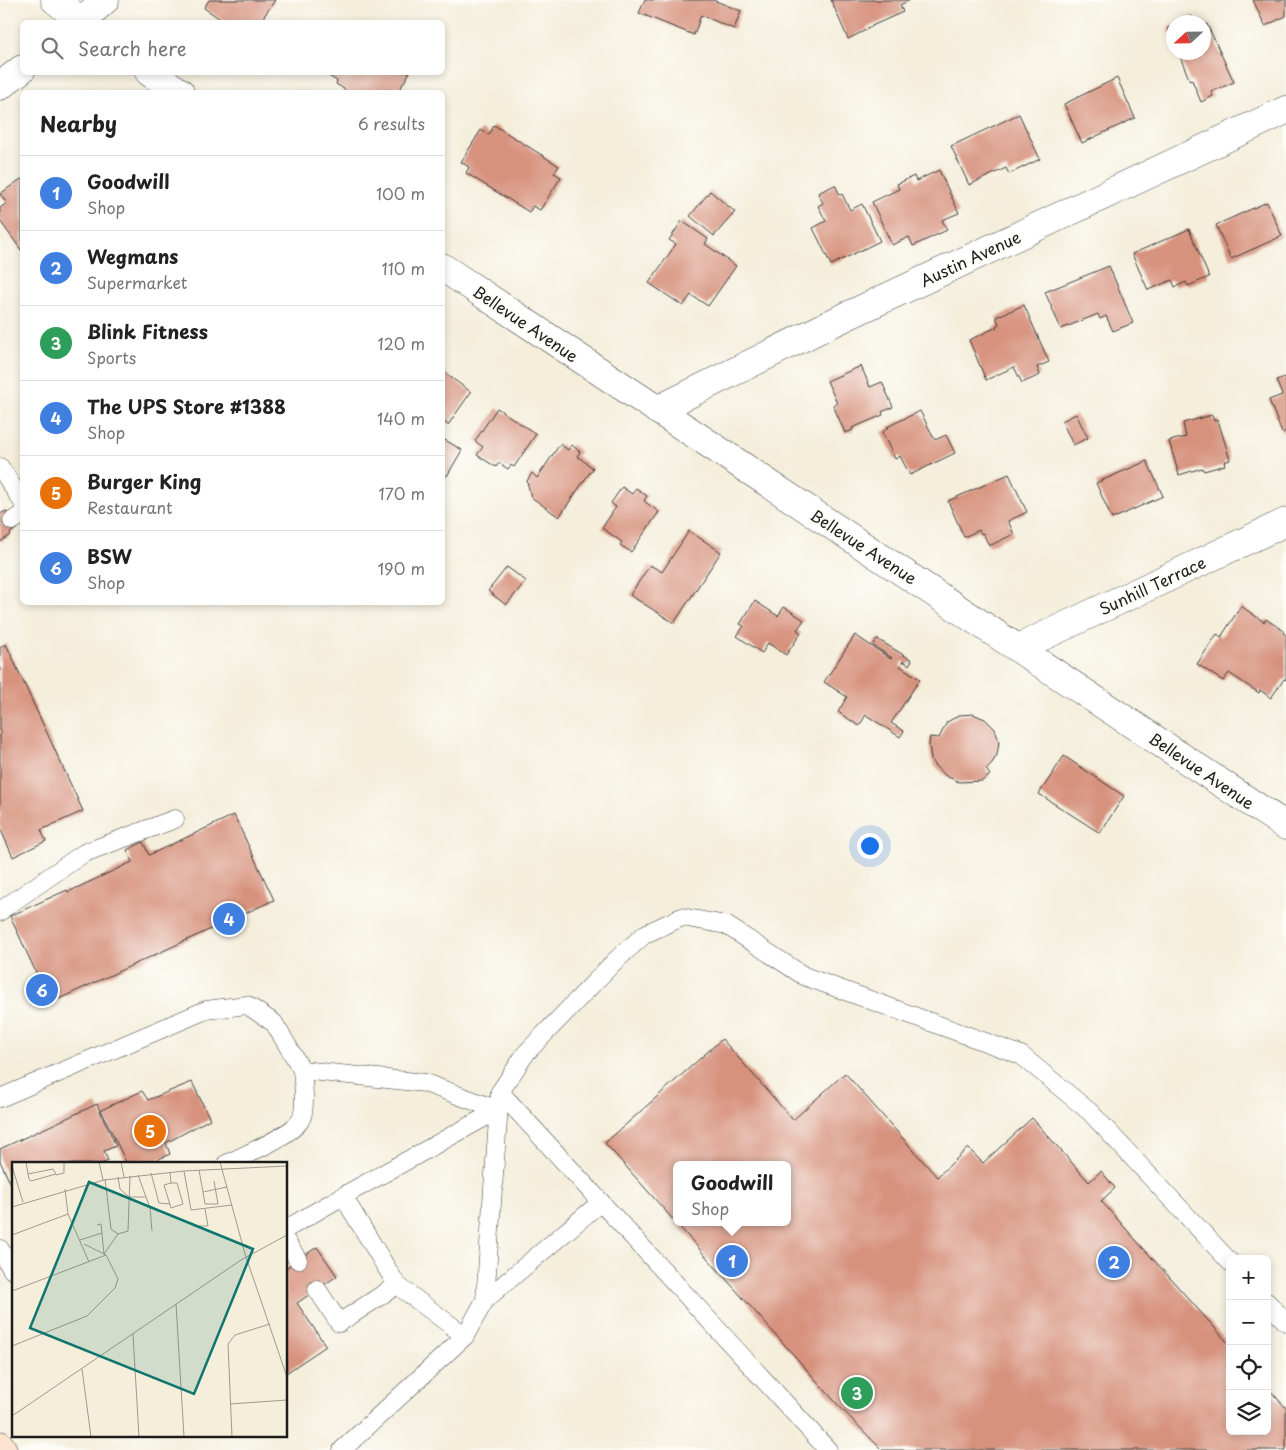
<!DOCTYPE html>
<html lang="en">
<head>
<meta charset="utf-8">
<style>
  :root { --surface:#fff; --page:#f6f6f6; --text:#222; --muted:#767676; --line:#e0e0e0; --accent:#0f766e }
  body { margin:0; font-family:"Playpen Sans",sans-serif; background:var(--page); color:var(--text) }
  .controls { position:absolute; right:15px; bottom:15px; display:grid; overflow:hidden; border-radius:8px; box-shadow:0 2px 8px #0003 }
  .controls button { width:45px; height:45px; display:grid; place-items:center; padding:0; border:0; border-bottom:1px solid var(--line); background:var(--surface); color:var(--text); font:25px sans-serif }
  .compass { position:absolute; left:1166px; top:15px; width:45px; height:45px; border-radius:50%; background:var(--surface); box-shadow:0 2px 8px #0003; rotate:248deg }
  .you { position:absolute; left:869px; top:845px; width:18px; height:18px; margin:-12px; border:4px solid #fff; border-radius:50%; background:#1a73e8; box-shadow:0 0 0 8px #1a73e833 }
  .badge { display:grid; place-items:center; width:32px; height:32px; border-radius:50%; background:var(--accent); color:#fff; font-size:16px; font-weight:700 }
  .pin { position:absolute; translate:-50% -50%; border:2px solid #fff; box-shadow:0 1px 5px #0006 }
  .popup { position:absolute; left:673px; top:1161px; width:118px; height:65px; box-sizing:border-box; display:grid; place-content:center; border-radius:8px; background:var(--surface); filter:drop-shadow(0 1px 4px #0005); font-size:16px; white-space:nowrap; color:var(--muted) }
  .popup b { font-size:19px; color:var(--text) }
  .popup::after { content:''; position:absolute; left:50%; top:100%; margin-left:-10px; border:10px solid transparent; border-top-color:var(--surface) }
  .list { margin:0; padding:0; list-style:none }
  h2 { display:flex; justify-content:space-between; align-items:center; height:65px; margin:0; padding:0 20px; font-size:21px }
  h2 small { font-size:16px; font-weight:400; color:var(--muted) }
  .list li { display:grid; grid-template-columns:32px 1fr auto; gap:15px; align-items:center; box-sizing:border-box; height:75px; padding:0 20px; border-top:1px solid var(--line) }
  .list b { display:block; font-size:19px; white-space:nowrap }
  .list p { margin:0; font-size:16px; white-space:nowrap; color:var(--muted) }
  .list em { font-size:16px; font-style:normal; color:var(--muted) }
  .icon { flex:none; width:28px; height:28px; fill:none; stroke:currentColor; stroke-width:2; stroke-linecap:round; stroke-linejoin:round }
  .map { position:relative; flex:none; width:1286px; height:1450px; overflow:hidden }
  .search { position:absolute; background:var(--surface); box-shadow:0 2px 8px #0003; left:20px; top:20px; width:425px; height:55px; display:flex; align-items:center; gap:12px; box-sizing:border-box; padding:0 18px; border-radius:8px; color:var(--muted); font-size:19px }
  .panel { position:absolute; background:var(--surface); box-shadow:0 2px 8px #0003; left:20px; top:90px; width:425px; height:515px; border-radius:8px }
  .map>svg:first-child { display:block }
</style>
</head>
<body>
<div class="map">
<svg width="1286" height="1450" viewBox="0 0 1286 1450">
  <rect width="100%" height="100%" fill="#fdfcf7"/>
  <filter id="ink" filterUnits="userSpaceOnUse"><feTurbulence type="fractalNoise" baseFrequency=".02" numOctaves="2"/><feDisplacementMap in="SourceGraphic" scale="10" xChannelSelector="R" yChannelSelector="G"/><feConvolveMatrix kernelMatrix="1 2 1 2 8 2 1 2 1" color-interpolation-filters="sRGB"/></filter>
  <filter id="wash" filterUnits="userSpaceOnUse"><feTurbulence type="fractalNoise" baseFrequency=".0096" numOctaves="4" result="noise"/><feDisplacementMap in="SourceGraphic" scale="20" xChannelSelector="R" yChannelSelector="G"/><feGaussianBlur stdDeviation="1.12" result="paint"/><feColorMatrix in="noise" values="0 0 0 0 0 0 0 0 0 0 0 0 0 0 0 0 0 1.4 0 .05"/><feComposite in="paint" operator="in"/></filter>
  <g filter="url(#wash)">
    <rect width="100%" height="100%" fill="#f4eedb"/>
    <g id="blocks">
      <g fill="#d7927e" fill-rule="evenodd">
        <path d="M209 0H275L260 22H225L204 8Z"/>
        <path d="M645 0H713L741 11 734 29 701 15 694 35 639 13Z"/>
        <path d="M831 0H910L900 5 903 12 867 28 868 29 848 39Z"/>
        <path d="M1253 0H1286V16L1265 26Z"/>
        <path d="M1192 16 1195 22H1179Z"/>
        <path d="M1207 24 1234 82 1211 92 1213 96 1201 102 1192 80 1190 81 1178 52H1204V25Z"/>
        <path d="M1174 25V40L1168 28Z"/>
        <path d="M328 72H410L398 92H349L336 84 337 81 327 75Z"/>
        <path d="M1117 78 1135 118 1082 143 1064 104Z"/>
        <path d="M1019 114 1040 159 1009 174 1006 168 969 185 951 146Z"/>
        <path d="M494 125 559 166 554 173 561 177 540 210 533 206 529 212 466 173 469 167 461 162 481 130 489 135Z"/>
        <path d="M939 170 959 213 942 220 947 230 913 246 909 237 892 245 872 202 899 189 897 184 914 176 916 181Z"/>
        <path d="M21 179 22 180V251L0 221V208L7 203 0 194Z"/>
        <path d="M835 185 840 195 842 194 850 210 862 204 880 241 831 265 813 228 826 221 818 206 823 203 818 193Z"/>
        <path d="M710 191 735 212 714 236 690 216Z"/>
        <path d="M1267 202 1282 236 1231 259 1216 225Z"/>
        <path d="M682 221 708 239 705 244 736 266 708 306 691 295 683 306 649 283 676 244 669 240Z"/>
        <path d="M1189 229 1209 277 1188 286 1186 282 1175 287 1172 280 1148 290 1132 254Z"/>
        <path d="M1109 266 1133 323 1113 331 1106 316 1100 319 1098 314 1061 329 1045 292Z"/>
        <path d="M1024 305 1049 362 1037 367 1040 375 1022 383 1014 367 986 380 969 340 997 327 996 326 999 324 996 317Z"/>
        <path d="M861 366 870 387 882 382 893 407 882 412 883 415 852 428 853 430 845 433 833 405 837 403 827 381Z"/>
        <path d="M442 371 471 392 448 425 444 422 442 424Z"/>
        <path d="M1286 377V431L1282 433 1269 400 1282 395 1276 380Z"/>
        <path d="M497 408 536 434 514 467 511 465 508 469 499 463 496 467 477 455 483 447 475 441Z"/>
        <path d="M920 411 935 440 946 435 955 453 910 475 900 456 895 459 882 432 889 428 887 427Z"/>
        <path d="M1076 414 1088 438 1073 445 1062 421Z"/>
        <path d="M1212 415 1214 421 1218 420 1230 460 1224 462 1225 465 1204 471 1202 468 1179 475 1169 441 1186 437 1183 423Z"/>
        <path d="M445 440 462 450 447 476 442 473V445Z"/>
        <path d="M560 444 568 450 572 445 580 452 577 456 593 468 559 517 531 497 527 481 532 473 537 478Z"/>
        <path d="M1147 461 1163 496 1112 519 1096 483Z"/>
        <path d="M1009 474 1027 512 1008 521 1014 534 989 546 983 533 981 534 979 530 964 537 948 501Z"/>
        <path d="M622 487 632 494 636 488 647 496 644 501 659 512 631 552 620 545 622 542 602 528 616 507 611 503Z"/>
        <path d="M6 511 16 529 10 533 11 535 0 542V514Z"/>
        <path d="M689 531 721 552 674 623 630 595 650 565 662 572Z"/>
        <path d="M507 567 526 581 506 605 488 591Z"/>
        <path d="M755 601 778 616 784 607 804 620 797 630 801 633 786 655 768 643 762 653 737 636 744 626 740 624Z"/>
        <path d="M1241 606 1264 622 1266 619 1284 631 1283 633 1286 635V680L1284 679 1271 698 1260 690 1259 693 1229 673 1223 681 1197 664 1217 634 1221 637Z"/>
        <path d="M855 635 891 659 892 658 874 646 873 645 877 639 912 660 909 665 903 661 900 666 920 679 891 723 904 731 900 737 866 715 859 726 838 712 847 697 824 682Z"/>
        <path d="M6 644 83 811 41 830 46 841 13 857 0 828V647Z"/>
        <path d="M973 714 985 719 995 729 999 742 997 755 990 766 986 769 990 775 982 781 959 782 946 776 934 765 931 759 929 745 930 737 939 738 947 722 960 715Z"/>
        <path d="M1064 756 1124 796 1100 833 1039 794Z"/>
        <path d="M234 815 274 900 50 1003 10 916 67 890 68 892 132 862 127 850 143 842 149 855Z"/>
        <path d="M722 1039 793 1120 845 1073 937 1177 968 1148 983 1163 1032 1118 1089 1182 1101 1171 1115 1188 1101 1201 1230 1345V1431H1267V1387L1286 1408V1450H882L839 1406 605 1143ZM677 1165H787V1222H677Z"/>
        <path d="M192 1082 210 1119 166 1143 170 1154 148 1164H127L101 1110 142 1091 148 1100Z"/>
        <path d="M97 1104 116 1146 104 1151 108 1161 101 1164H14V1186L12 1187 0 1161V1149Z"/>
        <path d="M317 1247 337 1276 297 1303 326 1346 286 1373V1268Z"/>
      </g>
    </g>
  </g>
  <g filter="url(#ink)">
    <use href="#blocks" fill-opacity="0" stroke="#3c3c39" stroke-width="1"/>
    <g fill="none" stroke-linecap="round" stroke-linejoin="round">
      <g stroke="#3c3c39" stroke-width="19">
        <g id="service">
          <path d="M0 467 22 501"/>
          <path d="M12 521 22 515"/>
          <path d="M0 912 4 908 84 853 175 819"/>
          <path d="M500 1092 828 1450"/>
          <path d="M0 1098 206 1010 247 1005 274 1023 302 1070 425 1083 498 1110"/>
          <path d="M226 1164C244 1155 289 1137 300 1121 307 1110 303 1083 302 1070"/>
          <path d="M343 1196 397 1285 465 1336"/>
          <path d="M286 1229 343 1196 498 1110"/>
          <path d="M286 1241 298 1260"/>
          <path d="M0 1249 12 1270"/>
          <path d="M317 1289 339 1323 397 1285"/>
          <path d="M485 1300 500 1092 526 1053 615 961 645 934 682 917 726 925 804 976 1021 1055 1090 1112 1230 1262"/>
          <path d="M1267 1302 1286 1322"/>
          <path d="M342 1450 465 1336 485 1300 601 1202"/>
        </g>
      </g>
      <g stroke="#3c3c39" stroke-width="29">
        <g id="minor">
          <path d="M55 0 81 21"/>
          <path d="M657 410 830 324 1286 110"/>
          <path d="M1018 648 1286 522"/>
        </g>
      </g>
      <g stroke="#3c3c39" stroke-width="29">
        <g id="tertiary">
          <path d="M80 22 105 0"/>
          <path d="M149 72 180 92"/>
          <path d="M0 86 22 69"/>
          <path d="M442 267 1286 826"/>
        </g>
      </g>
      <g stroke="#3c3c39" stroke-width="29">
        <path id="secondary" d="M0 1445 3 1450"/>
      </g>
      <use href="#service" stroke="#fff" stroke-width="18"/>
      <use href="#minor" stroke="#fff" stroke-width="28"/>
      <use href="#tertiary" stroke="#fff" stroke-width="28"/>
      <use href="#secondary" stroke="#fde4d1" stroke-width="28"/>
    </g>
  </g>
  <g text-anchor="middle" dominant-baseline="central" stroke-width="4.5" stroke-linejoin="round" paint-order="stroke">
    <g font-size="16" fill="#1c1c1c" stroke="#fdfcf7">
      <text transform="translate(970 258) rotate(-25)">Austin Avenue</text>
      <text transform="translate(526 323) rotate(34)">Bellevue Avenue</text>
      <text transform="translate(864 546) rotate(33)">Bellevue Avenue</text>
      <text transform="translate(1152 585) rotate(-25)">Sunhill Terrace</text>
      <text transform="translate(1202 770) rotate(34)">Bellevue Avenue</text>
    </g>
  </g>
  <g transform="translate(12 1162)">
    <rect width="275" height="275" fill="#f4eedb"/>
    <path fill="none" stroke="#9e9a8f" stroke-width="1" d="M14 0 16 12 17 17 19 19 44 12 41 7 16 12M87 0 91 18M109 0 112 15M208 0 233 92 275 215M0 4 11 40M187 8 191 30 215 25M172 9 179 48 220 43M158 10 159 21 152 23 159 46 171 42 165 21H159M139 11 147 41 158 42M44 13 52 11V0M126 13 138 46 140 69M106 15 108 27 117 35H133M93 17 99 67 106 72M53 27 56 52 77 100M191 30 193 42H206L202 19M0 45 92 18 172 9 275 4M85 63 89 62 92 92M181 64H196L193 47M0 73 56 52M68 78 90 71M92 92 106 72 116 69 118 14M0 129 94 93M164 142 172 275M121 172 127 275M0 184 75 154 103 126 106 117 94 93 72 82M70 207 79 275M218 242 275 238M0 254 229 98 275 73M220 275 216 182 223 173 258 162"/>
    <path fill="#0f766e" fill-opacity="0.15" stroke="#0f766e" stroke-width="2.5" d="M77 20 241 87 182 232 18 166Z"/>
    <rect width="275" height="275" fill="none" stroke="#1c1c1c" stroke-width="2.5"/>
  </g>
</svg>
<div class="controls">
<button>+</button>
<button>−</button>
<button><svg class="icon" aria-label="locate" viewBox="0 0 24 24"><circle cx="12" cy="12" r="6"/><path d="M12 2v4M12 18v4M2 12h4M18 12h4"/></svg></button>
<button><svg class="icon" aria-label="layers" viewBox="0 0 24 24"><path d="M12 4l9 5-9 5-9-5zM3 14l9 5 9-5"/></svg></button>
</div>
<svg class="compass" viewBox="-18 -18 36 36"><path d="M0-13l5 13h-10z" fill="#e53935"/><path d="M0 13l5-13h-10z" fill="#767676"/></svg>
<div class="you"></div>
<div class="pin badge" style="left:732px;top:1261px;background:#3f7fe0">1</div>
<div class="popup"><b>Goodwill</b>Shop</div>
<div class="pin badge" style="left:1114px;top:1262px;background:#3f7fe0">2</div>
<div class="pin badge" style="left:857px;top:1393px;background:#2e9e5b">3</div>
<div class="pin badge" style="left:229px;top:919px;background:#3f7fe0">4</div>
<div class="pin badge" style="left:150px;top:1131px;background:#e8710a">5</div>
<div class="pin badge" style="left:42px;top:990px;background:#3f7fe0">6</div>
<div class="search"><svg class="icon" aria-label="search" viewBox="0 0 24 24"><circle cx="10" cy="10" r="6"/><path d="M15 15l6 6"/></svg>Search here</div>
<section class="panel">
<h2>Nearby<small>6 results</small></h2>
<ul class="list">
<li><span class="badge" style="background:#3f7fe0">1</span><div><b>Goodwill</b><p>Shop</p></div><em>100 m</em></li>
<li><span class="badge" style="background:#3f7fe0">2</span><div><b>Wegmans</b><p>Supermarket</p></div><em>110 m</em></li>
<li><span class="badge" style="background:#2e9e5b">3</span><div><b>Blink Fitness</b><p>Sports</p></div><em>120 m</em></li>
<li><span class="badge" style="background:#3f7fe0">4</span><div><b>The UPS Store #1388</b><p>Shop</p></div><em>140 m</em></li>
<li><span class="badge" style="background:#e8710a">5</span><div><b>Burger King</b><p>Restaurant</p></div><em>170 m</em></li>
<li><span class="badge" style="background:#3f7fe0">6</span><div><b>BSW</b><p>Shop</p></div><em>190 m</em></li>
</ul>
</section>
</div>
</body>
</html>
